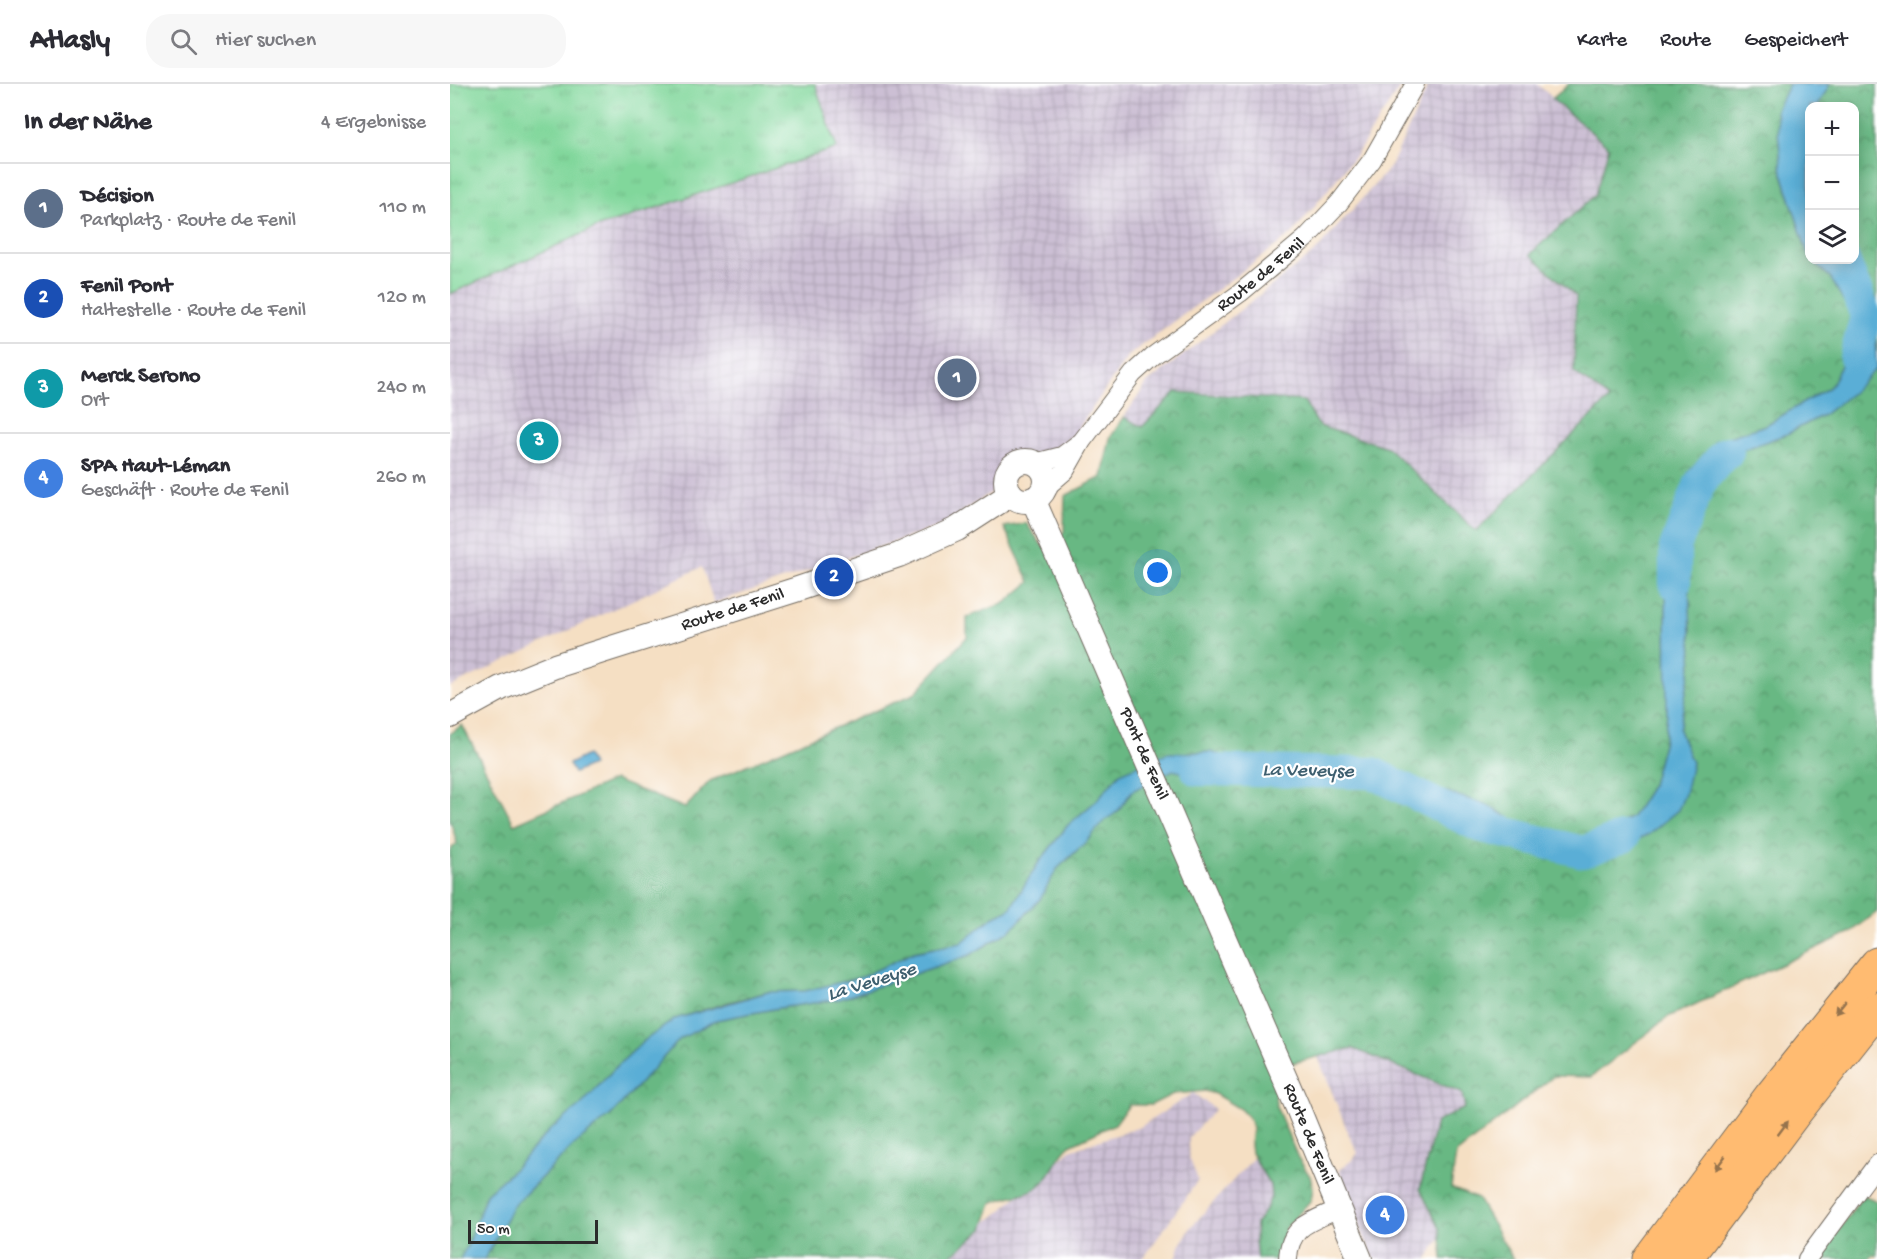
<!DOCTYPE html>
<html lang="de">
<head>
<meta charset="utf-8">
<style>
  :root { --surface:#fff; --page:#f7f7f7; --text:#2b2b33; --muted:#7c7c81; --line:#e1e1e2; --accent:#0f766e }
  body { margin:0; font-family:"Gochi Hand",sans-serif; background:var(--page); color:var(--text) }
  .controls { position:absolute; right:18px; top:18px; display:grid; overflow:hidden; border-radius:12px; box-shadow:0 3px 15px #0003 }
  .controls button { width:54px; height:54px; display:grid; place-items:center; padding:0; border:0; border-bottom:2px solid var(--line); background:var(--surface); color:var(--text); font:30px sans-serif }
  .scale { position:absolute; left:18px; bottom:15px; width:130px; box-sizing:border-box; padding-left:6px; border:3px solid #2b2b2b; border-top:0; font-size:16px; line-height:21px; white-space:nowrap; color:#2b2b2b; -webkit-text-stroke:4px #fff; paint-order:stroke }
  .you { position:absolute; left:708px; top:489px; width:21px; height:21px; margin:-15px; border:4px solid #fff; border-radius:50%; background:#1a73e8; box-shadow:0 0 0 9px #1a73e833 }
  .badge { display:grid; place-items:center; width:39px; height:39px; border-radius:50%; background:var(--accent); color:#fff; font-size:20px; font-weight:700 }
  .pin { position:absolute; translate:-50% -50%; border:3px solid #fff; box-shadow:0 2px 6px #0006 }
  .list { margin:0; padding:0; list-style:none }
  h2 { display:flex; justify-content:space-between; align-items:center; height:78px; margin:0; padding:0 24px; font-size:26px }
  h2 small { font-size:20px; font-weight:400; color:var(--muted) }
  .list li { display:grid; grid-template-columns:39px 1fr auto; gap:18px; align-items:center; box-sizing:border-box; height:90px; padding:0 24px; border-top:2px solid var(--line) }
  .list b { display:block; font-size:22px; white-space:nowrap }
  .list p { margin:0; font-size:20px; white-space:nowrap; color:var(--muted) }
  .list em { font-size:20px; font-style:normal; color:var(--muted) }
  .icon { flex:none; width:33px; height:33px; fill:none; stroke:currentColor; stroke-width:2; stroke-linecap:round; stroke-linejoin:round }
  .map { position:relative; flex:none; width:1427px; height:1175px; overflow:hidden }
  header { display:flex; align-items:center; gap:36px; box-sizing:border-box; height:84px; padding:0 30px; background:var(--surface); border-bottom:2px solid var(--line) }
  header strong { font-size:28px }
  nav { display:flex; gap:33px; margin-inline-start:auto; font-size:21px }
  .search { width:420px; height:54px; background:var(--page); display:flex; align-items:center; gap:15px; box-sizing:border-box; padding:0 21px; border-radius:24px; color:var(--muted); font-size:22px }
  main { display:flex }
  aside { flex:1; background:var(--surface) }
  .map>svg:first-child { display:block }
</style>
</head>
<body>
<header>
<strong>Atlasly</strong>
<div class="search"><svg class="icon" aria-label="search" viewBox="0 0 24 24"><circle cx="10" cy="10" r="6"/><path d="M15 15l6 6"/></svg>Hier suchen</div>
<nav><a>Karte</a><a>Route</a><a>Gespeichert</a></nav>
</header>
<main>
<aside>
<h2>In der Nähe<small>4 Ergebnisse</small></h2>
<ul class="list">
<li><span class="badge" style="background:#5c6f8a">1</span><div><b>Décision</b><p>Parkplatz · Route de Fenil</p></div><em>110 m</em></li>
<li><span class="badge" style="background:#1a4fb4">2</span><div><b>Fenil Pont</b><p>Haltestelle · Route de Fenil</p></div><em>120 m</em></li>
<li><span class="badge" style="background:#0f9aa8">3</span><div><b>Merck Serono</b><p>Ort</p></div><em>240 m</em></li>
<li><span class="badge" style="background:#3f7fe0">4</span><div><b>SPA Haut-Léman</b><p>Geschäft · Route de Fenil</p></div><em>260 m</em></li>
</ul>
</aside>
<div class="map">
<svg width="1427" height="1175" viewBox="0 0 1427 1175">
  <defs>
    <pattern id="industrial-grid" width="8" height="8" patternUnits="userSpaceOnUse" patternTransform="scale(1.5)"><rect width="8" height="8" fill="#ccbfd4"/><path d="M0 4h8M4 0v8" fill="none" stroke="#afa4b6"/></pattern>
    <pattern id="grass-tufts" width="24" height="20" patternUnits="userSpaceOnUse" patternTransform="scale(1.5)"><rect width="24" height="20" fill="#81d79b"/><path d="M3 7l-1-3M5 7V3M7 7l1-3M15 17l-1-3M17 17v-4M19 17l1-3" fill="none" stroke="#70b986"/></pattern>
    <pattern id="forest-crowns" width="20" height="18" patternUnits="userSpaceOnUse" patternTransform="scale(1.5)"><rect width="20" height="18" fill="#68b883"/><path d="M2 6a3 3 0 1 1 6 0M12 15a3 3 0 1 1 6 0" fill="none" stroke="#56966b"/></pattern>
  </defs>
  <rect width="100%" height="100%" fill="#fff"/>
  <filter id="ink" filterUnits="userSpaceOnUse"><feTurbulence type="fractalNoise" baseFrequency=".0167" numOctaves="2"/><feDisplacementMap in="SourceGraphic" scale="12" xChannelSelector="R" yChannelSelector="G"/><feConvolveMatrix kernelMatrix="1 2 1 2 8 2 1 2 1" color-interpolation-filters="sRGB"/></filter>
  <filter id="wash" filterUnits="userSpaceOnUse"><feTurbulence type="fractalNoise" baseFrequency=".008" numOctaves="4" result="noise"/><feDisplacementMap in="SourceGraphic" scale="24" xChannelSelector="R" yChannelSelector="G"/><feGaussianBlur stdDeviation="1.35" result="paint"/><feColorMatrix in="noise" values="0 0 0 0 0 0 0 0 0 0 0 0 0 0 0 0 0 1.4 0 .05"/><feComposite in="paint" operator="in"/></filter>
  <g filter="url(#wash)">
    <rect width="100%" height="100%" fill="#f5dfc3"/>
    <g fill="url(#industrial-grid)">
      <path d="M365 0H952L906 71 842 150 678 272 624 351 494 441 264 519 252 483 0 603V210L145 144 387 64Z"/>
      <path d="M979 0H1087L1159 63 1145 111 1080 170 1126 212 1124 288 1159 315 1025 447 937 363 869 342 853 317 692 343 674 333 697 299 866 167 941 82Z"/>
      <path d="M902 964 1012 1009 1015 1024 986 1038 970 1104 990 1145 992 1153 981 1168 978 1175H924L898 1117 889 1086 901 1077 908 1069 899 1051 868 973Z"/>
      <path d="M743 1009 765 1025 739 1053V1073L748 1096 693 1175H491L553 1125 620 1066 690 1043Z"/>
      <path d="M804 1073 820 1101 821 1112 817 1123 806 1140 805 1156 807 1175H726L731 1159 742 1142Z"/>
    </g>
    <path fill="url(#grass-tufts)" stroke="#568163" stroke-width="1.5" d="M0 0H365L387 64 145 144 0 210Z"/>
    <g fill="url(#forest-crowns)" stroke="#4a7257" stroke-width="1.5">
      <path d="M1119 0H1339L1326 26 1332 90 1360 176 1380 193 1405 237 1394 276 1380 303 1316 341 1266 357 1225 428 1218 484 1216 519 1217 630 1214 656 1202 701 1182 733 1153 749 1121 755 1075 743 1035 720 979 732 1160 769 1242 679 1229 646 1242 576 1239 501 1225 463 1250 399 1284 369 1337 350 1373 331 1402 309 1427 284V828L1401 848 1218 933 1141 993 1104 992 1006 1070 1001 1104 1028 1115 1063 1175H993L990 1145 970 1105 986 1038 1015 1024 1012 1009 902 964 839 980 828 994 825 1007 826 1022 848 1074 860 1092 863 1104 861 1116 836 1144 828 1175H807L805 1156 806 1140 817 1123 821 1112 820 1101 801 1069 800 1061 802 1044 799 1034 790 1025 765 1010 755 1007 723 1010 701 1021H679L665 1040 620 1061C606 1072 602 1093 588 1103 575 1112 556 1111 542 1119L533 1145 497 1175H35L62 1123 124 1061 162 1030 230 955 266 936 329 924 390 915 520 871 561 846 590 815 607 785 638 756 653 738 667 728 682 707 723 686 763 696 790 678 670 689 646 717 618 741 587 781 560 825 543 833 511 859 464 868 412 893 355 907 318 908 279 918 225 935 194 957 165 984 131 1021 100 1046 61 1088 36 1110 19 1159 10 1175H0V766L7 759 0 736V650L12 641 64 740 164 696 235 724 260 697 464 610 517 553V533L555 519 580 498 554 443 576 439 594 464 614 448 615 412 652 393 660 354 674 333 692 343 726 308 854 317 869 342 937 363 1026 447 1159 315 1124 288 1126 212 1080 170 1145 111 1159 63 1102 15Z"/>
      <path d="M1380 0H1427V268C1423 240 1405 201 1392 176H1404V22H1368Z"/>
      <path d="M1413 1111 1427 1117V1172L1424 1171 1419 1175H1369Z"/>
    </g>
    <g fill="#5aaed6" stroke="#426c80" stroke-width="1.5">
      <path d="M1339 0H1380L1368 22H1360L1359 174 1332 89 1326 26Z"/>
      <path d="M1361 176H1392L1400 190 1425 256 1427 284 1402 309 1373 331 1337 350 1284 369 1250 399 1225 463 1239 501 1242 576 1229 646 1242 679 1235 710 1228 726 1199 750 1160 769 1133 768 1029 742 979 732 943 712 928 697 932 689 1035 720 1075 743 1121 755 1153 749 1182 733 1202 701 1214 656 1217 630 1216 519 1218 484 1225 428 1238 389 1266 357 1316 341 1380 303 1394 276 1405 237 1380 193Z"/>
      <path d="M761 668 790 678V690L763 696 723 686 682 707 667 728 653 738 638 756 607 785 590 815 561 846 520 871 390 915 329 924 266 936 230 955 162 1030 124 1061 62 1123 35 1175H10L19 1159 36 1110 61 1088 100 1046 131 1021 165 984 194 957 225 935 318 908 355 907 412 893 464 868 511 859 543 833 560 825 587 781 618 741 646 717 670 689 717 669Z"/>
      <path d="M137 671 142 681 124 689 119 680Z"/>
    </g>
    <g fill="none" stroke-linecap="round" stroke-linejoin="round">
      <g stroke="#5aaed6" stroke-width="32">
        <path d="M1394 176 1416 232 1405 274"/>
        <path d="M1225 500V463L1250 399 1275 369 1278 368"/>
        <path d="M747 686 923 689 1029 742 1133 768 1174 753"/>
      </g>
    </g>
  </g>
  <g filter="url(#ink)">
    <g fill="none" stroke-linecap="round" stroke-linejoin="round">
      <g stroke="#726a60" stroke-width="20">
        <g id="minor">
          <path d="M585 379 612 372 628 360"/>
          <path id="s1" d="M593 406 615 387 632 357 683 290 703 272 790 209 855 155 889 119 922 76 965 0"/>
          <path d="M838 1175C839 1141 863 1137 889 1125"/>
          <path d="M1357 1175 1427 1080"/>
        </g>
      </g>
      <g stroke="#726a60" stroke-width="26">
        <g id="tertiary">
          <circle cx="576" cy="397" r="20"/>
          <path id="s2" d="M583 415 847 1022 910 1175"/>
          <path id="s3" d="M0 632 51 604 105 582 345 506 449 471 507 445 561 410"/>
        </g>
      </g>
      <g stroke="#726a60" stroke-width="35">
        <g id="motorway">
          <path d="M1199 1175 1321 1012 1427 880"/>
          <path d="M1235 1175 1343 1031 1427 925"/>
        </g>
      </g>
      <use href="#minor" stroke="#fff" stroke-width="18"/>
      <use href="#tertiary" stroke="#fff" stroke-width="24"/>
      <use href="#motorway" stroke="#ffbb71" stroke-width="33"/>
    </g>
    <defs><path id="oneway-solid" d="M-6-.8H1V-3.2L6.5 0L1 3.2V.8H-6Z" transform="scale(1.5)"/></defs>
    <g fill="#95734e">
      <use href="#oneway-solid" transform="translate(1390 925) rotate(129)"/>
      <use href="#oneway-solid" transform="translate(1333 1044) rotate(-53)"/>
      <use href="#oneway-solid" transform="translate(1270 1079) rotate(127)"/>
    </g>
  </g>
  <g text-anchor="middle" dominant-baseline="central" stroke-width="4.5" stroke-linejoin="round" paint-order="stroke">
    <g font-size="18" fill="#2b2b2b" stroke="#fff">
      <text stroke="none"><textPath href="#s1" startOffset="310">Route de Fenil</textPath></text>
      <text stroke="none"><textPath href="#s3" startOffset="303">Route de Fenil</textPath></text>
      <text stroke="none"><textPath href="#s2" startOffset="278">Pont de Fenil</textPath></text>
      <text stroke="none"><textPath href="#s2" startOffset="692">Route de Fenil</textPath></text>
    </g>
    <g font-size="20" font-style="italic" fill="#3e5f6f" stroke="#fff">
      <text transform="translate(858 688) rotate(1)">La Veveyse</text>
      <text transform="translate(422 899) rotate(-17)">La Veveyse</text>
    </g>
  </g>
</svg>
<div class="controls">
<button>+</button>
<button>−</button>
<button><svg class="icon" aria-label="layers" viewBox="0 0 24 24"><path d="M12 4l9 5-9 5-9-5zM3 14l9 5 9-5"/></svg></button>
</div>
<div class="scale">50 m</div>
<div class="you"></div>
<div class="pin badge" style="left:507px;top:294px;background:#5c6f8a">1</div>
<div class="pin badge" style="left:384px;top:493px;background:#1a4fb4">2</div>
<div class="pin badge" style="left:89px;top:357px;background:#0f9aa8">3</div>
<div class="pin badge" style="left:935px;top:1131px;background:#3f7fe0">4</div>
</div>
</main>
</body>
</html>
